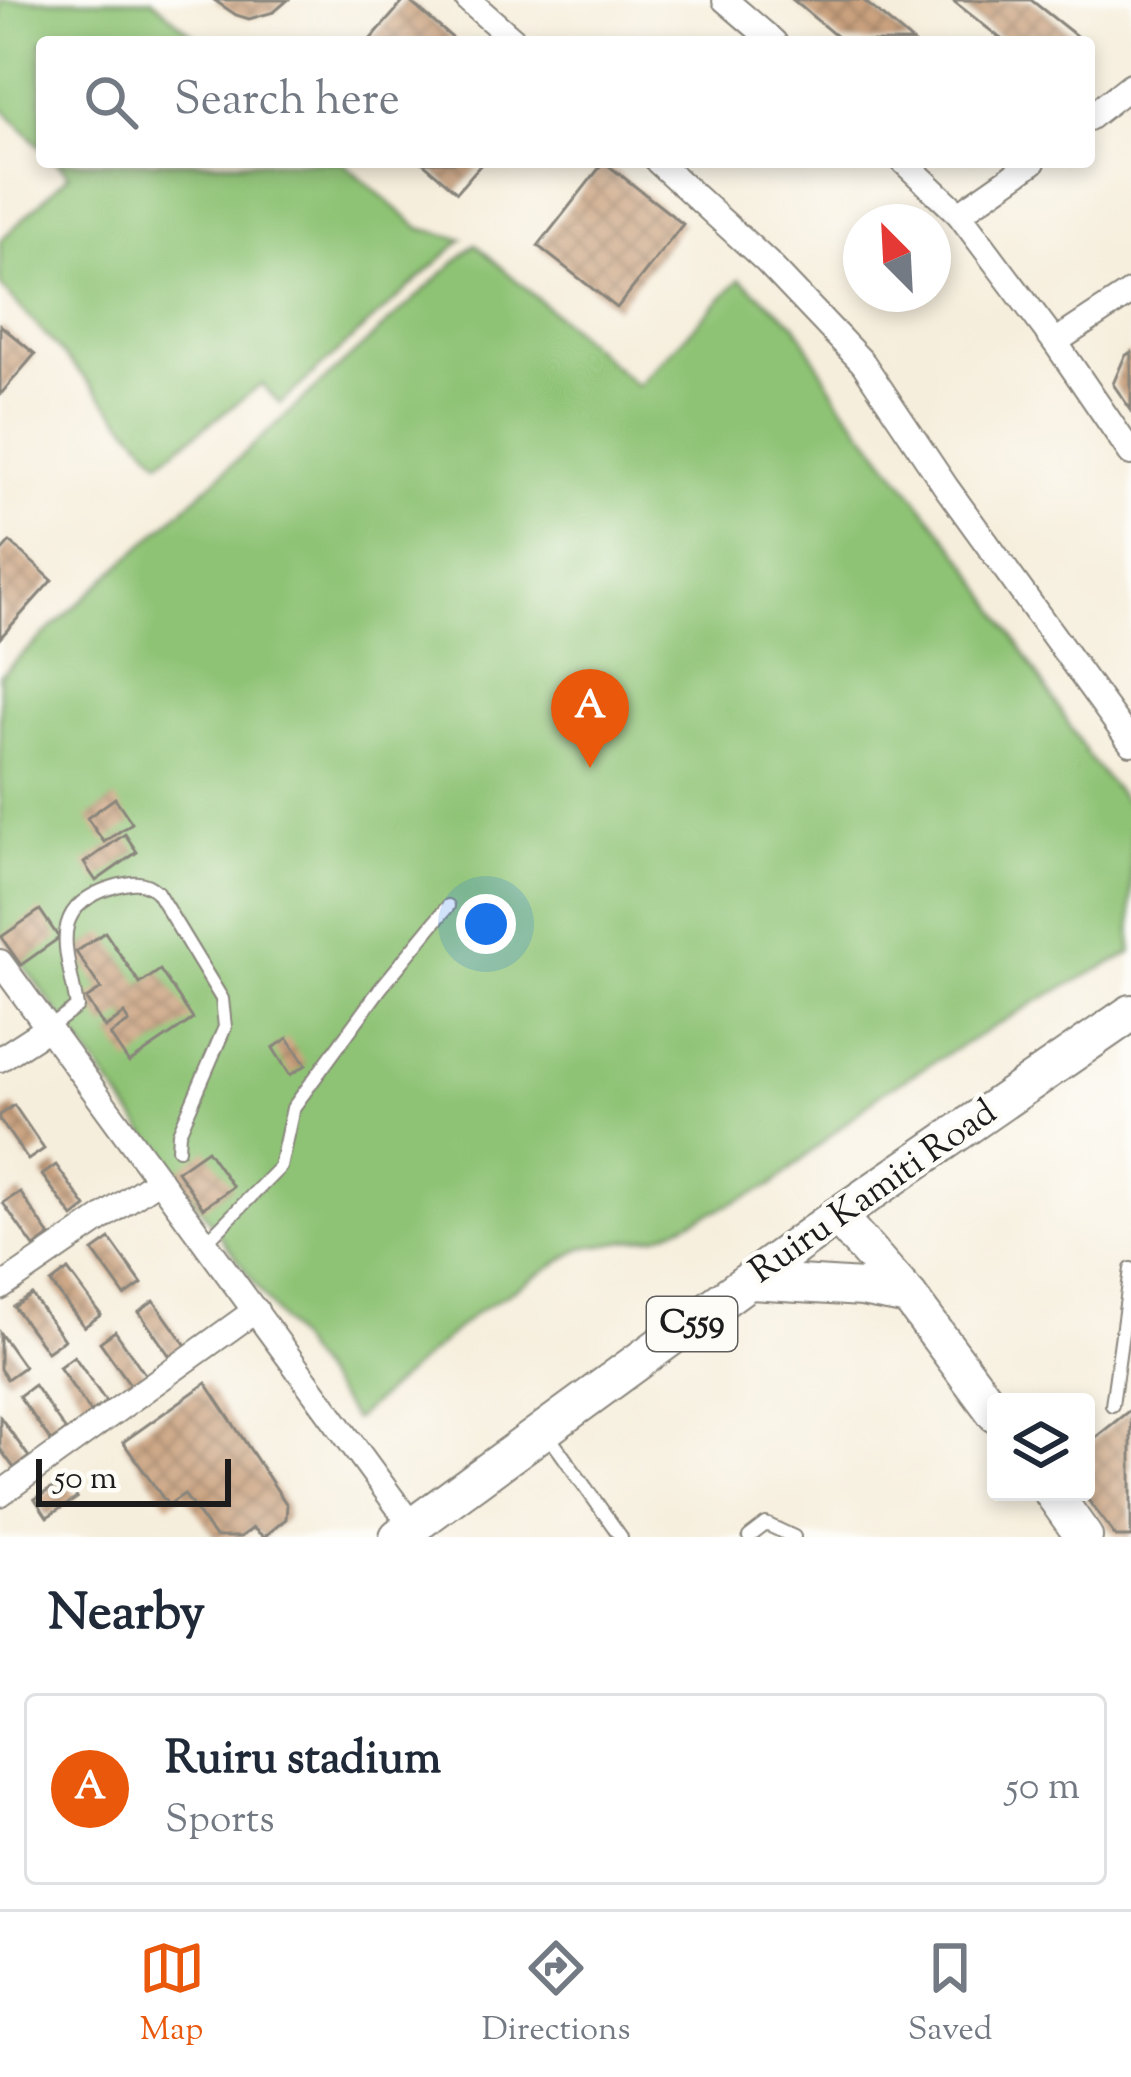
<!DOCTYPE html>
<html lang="en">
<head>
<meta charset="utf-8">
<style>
  :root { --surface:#fff; --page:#f2f2f3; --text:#1f2937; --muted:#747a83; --line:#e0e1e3; --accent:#ea580c }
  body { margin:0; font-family:"Sorts Mill Goudy",serif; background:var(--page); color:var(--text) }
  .controls { position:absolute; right:36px; bottom:36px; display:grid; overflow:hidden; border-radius:12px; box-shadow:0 6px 18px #0003 }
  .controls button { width:108px; height:108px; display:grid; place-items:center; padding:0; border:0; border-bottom:3px solid var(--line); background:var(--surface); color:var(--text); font:60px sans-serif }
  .compass { position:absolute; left:843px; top:204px; width:108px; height:108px; border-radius:50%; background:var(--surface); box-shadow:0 6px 18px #0003; rotate:336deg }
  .scale { position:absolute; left:36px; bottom:30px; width:195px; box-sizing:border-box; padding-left:12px; border:6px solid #1c1c1c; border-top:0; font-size:33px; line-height:42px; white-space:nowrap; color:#1c1c1c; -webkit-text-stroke:9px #fdfcf7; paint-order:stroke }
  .you { position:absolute; left:486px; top:924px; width:42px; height:42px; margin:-30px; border:9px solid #fff; border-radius:50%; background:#1a73e8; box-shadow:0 0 0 18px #1a73e833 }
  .badge { display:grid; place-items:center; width:78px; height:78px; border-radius:50%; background:var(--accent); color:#fff; font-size:39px; font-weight:700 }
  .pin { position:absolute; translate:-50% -99px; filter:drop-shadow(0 3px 6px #0008) }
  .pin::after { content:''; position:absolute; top:63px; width:42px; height:36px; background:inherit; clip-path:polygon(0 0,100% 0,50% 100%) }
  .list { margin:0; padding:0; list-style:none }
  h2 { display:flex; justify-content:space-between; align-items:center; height:156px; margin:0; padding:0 48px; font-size:51px }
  h2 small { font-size:39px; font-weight:400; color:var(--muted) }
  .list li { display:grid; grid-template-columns:78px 1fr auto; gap:36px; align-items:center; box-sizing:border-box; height:192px; margin:0 24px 24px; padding:0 24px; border:3px solid var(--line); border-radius:12px }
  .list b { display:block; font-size:45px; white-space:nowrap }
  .list p { margin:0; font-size:39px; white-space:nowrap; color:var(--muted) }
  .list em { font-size:39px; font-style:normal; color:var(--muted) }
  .icon { flex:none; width:66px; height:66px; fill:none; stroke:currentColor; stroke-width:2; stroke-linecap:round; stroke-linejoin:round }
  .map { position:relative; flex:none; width:1131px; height:1537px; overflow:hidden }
  .search { position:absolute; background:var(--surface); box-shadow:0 6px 18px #0003; left:36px; right:36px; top:36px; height:132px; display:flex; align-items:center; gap:30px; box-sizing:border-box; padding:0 42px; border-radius:12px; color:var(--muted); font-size:45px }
  .sheet { height:372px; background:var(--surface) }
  nav { display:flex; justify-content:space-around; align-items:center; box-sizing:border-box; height:168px; border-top:3px solid var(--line); background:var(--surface); font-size:33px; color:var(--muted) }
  nav a { display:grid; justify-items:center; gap:6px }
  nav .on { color:var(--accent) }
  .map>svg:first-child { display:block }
</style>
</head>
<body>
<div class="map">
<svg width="1131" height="1537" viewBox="0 0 1131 1537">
  <defs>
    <pattern id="building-cross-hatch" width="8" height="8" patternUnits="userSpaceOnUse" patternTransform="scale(3)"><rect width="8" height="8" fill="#caa27f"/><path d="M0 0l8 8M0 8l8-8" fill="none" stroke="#a38367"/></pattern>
  </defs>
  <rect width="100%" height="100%" fill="#fdfcf7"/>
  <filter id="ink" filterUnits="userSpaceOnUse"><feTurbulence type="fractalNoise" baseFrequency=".00833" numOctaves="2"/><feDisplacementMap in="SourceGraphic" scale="24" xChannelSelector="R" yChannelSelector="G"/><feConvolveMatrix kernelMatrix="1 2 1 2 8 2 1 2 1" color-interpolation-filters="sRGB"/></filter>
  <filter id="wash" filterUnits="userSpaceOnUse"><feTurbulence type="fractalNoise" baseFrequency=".004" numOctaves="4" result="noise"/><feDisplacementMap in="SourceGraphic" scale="48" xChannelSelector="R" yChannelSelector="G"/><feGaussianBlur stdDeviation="2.7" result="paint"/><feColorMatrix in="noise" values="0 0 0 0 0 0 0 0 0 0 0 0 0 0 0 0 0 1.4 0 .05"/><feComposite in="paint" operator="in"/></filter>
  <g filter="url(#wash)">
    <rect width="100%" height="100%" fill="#f6eedc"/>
    <g fill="#8ec375" stroke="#557048" stroke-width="3">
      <path d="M0 0H152L202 42H42V148L0 106Z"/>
      <path d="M57 162H342L419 228 463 239 280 404 262 384 160 461 0 285V241L69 175Z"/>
      <path d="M475 244 637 386 740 279 795 324 839 400 968 564 1093 763 1131 808V953L1041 999 881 1093 771 1186 658 1236 582 1248 474 1314 354 1420 0 933V675Z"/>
    </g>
    <g id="blocks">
      <g fill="url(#building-cross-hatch)">
        <path d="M214 0H288L274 12 249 19 236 15Z"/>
        <path d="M405 0H408L457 42H368Z"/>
        <path d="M793 0H863L913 42H843Z"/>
        <path d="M952 0H1031L1084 42H1005Z"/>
        <path d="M422 162H483L457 192Z"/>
        <path d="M604 162 683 224 617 308 538 246Z"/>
        <path d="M0 325 35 354 0 395Z"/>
        <path d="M1131 352V410L1113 384 1125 356Z"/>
        <path d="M10 542 52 580 0 638V553Z"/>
        <path d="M115 798 132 823 104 842 87 818Z"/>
        <path d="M125 834 137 852 96 881 84 863Z"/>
        <path d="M40 910 59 938 21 965 1 937Z"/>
        <path d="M105 932 140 984 160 970 193 1019 129 1063 110 1035 129 1022 124 1014 105 1028 86 999 101 989 76 952Z"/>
        <path d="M288 1038 306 1065 290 1075 273 1048Z"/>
        <path d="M14 1105 44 1149 28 1160 0 1120V1115Z"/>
        <path d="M207 1150 233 1187 203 1208 177 1171Z"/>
        <path d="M56 1165 86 1207 73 1217 42 1175Z"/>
        <path d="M20 1192 50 1236 34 1247 3 1203Z"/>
        <path d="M110 1239 142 1284 125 1296 93 1251Z"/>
        <path d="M68 1270 101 1315 84 1327 51 1283Z"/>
        <path d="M32 1295 64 1340 47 1352 14 1307Z"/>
        <path d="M154 1301 187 1347 171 1358 139 1312Z"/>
        <path d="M115 1331 147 1377 132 1387 100 1342Z"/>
        <path d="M0 1333 24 1367 7 1379 0 1369Z"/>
        <path d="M74 1356 106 1402 91 1413 59 1367Z"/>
        <path d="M206 1383 287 1505 286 1519 264 1537 253 1528 241 1537H215L184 1494 168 1505 123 1442Z"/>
        <path d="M34 1385 66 1431 51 1441 19 1396Z"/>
        <path d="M1131 1409V1537H1116L1082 1492H1086V1445Z"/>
        <path d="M0 1417 29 1457 14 1468 0 1449Z"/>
        <path d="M65 1480 77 1498 47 1517 35 1499Z"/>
      </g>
    </g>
  </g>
  <g filter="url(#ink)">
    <use href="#blocks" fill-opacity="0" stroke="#89857c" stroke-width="3"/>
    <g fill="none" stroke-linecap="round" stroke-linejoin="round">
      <g stroke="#89857c" stroke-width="16">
        <g id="lane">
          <path d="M49 1028 77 1007C69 955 43 908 113 887 130 882 143 879 157 892L222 999 225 1027 179 1133 178 1149"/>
          <path d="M206 1242 280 1167 293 1108 380 989 448 906"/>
          <path d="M1112 1405 1131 1269"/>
          <path d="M546 1432 621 1537"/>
          <path d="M749 1537 766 1524 794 1537"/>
        </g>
      </g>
      <g stroke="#89857c" stroke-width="28">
        <g id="street">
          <path d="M468 0 516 42"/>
          <path d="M725 0 774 42"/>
          <path d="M1089 118 1131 85"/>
          <path d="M658 162 767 262 863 363 946 487 1131 743"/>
          <path d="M904 162 959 214 1055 342 1131 453"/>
          <path d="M959 214 1033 162"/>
          <path d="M1055 342 1131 292"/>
          <path d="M0 962 412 1526"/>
          <path d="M0 1059 48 1028"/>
          <path d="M0 1288 159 1179"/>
          <path d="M0 1494 256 1310"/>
        </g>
      </g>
      <g stroke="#89857c" stroke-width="40">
        <g id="primary">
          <path d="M837 1216 909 1297 996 1414"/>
          <path d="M751 1281 862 1288 909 1297"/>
          <path d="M1052 1492 1084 1537"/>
          <path d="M398 1537 837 1216 1131 1013"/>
        </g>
      </g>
      <use href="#lane" stroke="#fff" stroke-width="12"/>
      <use href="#street" stroke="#fff" stroke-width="24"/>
      <use href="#primary" stroke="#fff" stroke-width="36"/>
    </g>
  </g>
  <g text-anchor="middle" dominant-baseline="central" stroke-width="9" stroke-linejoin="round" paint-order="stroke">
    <rect fill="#fdfcf7" stroke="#605f5e" stroke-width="3" x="647" y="1297" width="90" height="54" rx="9"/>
    <g font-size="33" font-weight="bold" fill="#1c1c1c">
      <text x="692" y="1324">C559</text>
    </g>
    <g font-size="36" fill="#1c1c1c" stroke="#fdfcf7">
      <text transform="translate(874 1193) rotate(-35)">Ruiru Kamiti Road</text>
    </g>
  </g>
</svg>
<div class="controls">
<button><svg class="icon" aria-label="layers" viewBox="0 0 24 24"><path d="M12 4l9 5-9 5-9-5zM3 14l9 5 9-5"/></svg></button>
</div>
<svg class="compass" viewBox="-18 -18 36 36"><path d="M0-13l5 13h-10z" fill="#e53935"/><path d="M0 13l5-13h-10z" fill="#747a83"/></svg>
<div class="scale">50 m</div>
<div class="you"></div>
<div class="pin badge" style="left:590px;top:768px">A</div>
<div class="search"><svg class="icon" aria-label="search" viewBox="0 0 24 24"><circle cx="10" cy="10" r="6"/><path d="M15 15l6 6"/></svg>Search here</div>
</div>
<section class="sheet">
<h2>Nearby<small></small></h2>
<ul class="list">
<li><span class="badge">A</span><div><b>Ruiru stadium</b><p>Sports</p></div><em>50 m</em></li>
</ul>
</section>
<nav>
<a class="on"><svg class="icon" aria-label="map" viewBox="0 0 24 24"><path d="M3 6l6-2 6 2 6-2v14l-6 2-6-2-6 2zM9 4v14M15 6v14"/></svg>Map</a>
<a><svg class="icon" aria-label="directions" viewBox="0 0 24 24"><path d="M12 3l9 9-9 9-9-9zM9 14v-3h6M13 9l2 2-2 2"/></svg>Directions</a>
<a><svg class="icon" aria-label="saved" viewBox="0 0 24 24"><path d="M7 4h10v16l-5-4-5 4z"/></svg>Saved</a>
</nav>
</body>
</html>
